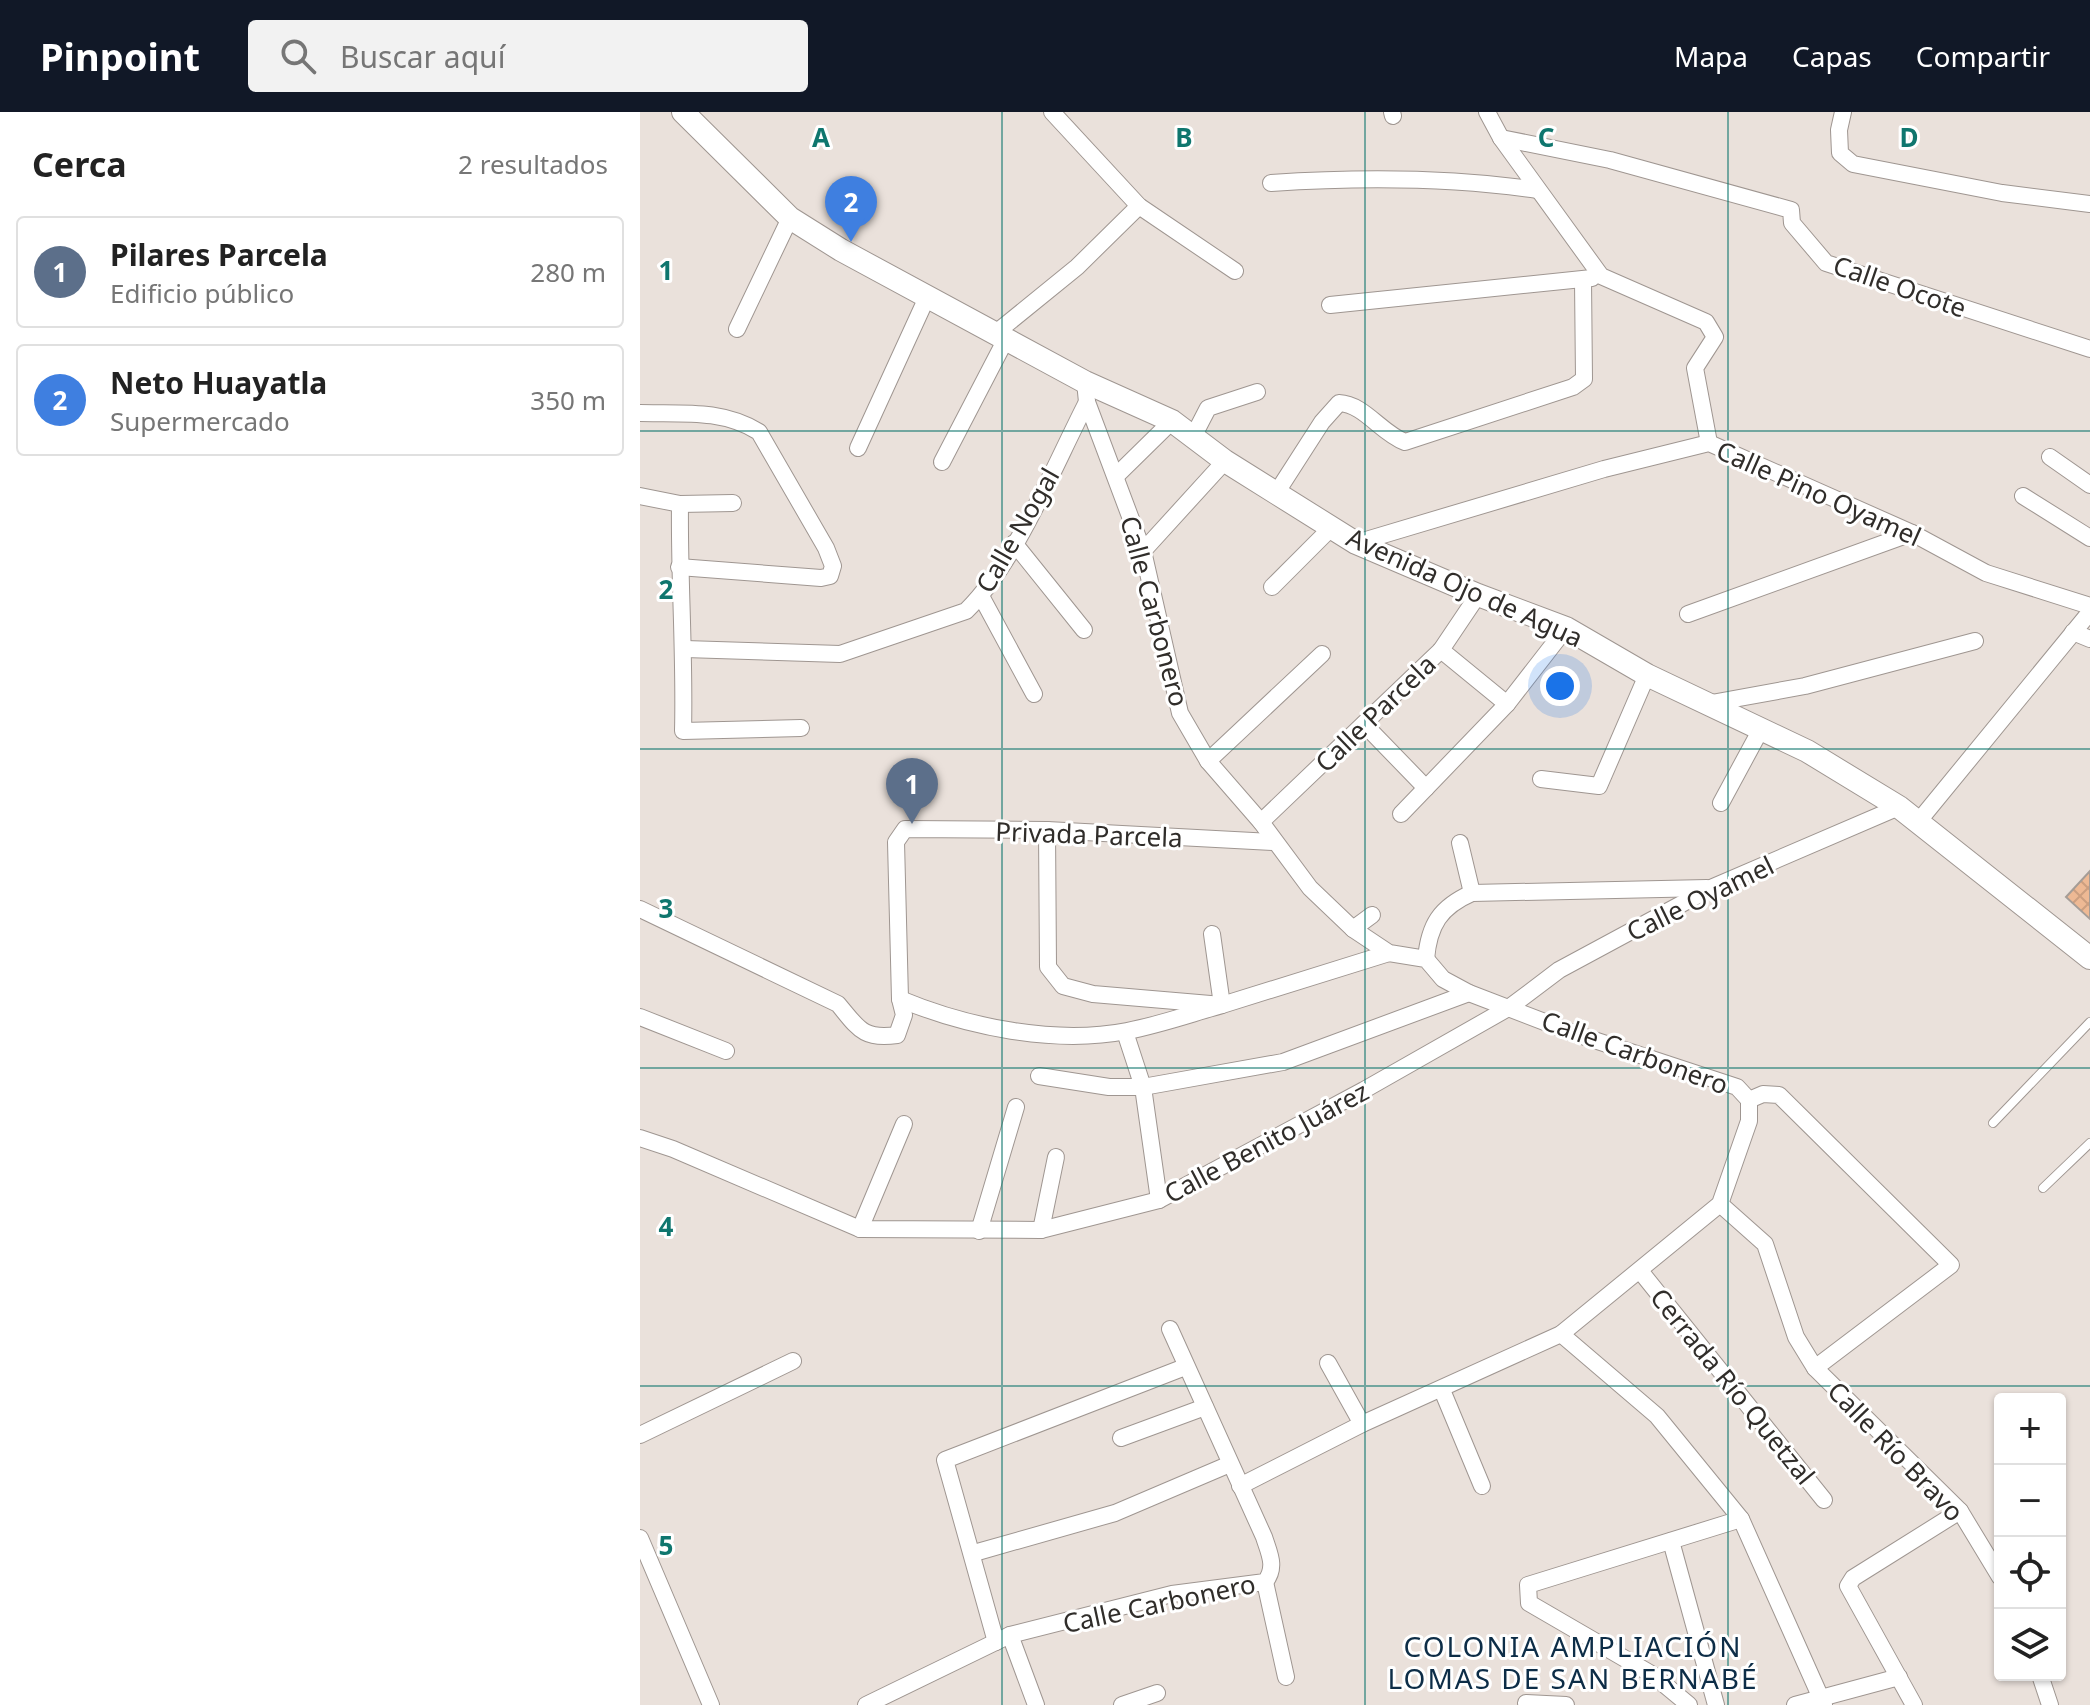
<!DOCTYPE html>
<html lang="es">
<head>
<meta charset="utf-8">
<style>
  :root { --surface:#fff; --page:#f2f2f2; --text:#222; --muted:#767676; --line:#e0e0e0; --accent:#111827 }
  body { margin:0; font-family:"Noto Sans",sans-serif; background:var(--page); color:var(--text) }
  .controls { position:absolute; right:24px; bottom:24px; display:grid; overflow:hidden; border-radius:8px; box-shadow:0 2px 6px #0004 }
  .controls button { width:72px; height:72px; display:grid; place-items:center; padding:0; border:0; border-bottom:2px solid var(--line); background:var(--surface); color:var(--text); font:40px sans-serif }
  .you { position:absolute; left:920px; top:574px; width:28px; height:28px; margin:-20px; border:6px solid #fff; border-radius:50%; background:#1a73e8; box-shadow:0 0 0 12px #1a73e833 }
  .badge { display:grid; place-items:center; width:52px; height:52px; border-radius:50%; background:var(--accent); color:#fff; font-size:26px; font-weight:700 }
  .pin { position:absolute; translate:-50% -66px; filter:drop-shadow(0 2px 4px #0008) }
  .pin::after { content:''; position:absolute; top:42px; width:28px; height:24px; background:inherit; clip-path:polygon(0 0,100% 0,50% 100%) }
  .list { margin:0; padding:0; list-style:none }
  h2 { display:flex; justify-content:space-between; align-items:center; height:104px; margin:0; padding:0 32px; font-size:34px }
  h2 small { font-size:26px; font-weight:400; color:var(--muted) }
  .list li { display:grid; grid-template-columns:52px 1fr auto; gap:24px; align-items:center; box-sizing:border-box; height:112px; margin:0 16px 16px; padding:0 16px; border:2px solid var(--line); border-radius:8px }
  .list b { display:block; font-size:30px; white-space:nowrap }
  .list p { margin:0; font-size:26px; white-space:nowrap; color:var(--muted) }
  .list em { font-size:26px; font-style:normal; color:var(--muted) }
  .icon { flex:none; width:44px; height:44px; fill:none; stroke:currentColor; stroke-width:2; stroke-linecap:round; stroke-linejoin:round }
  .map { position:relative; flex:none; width:1450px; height:1593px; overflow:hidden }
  header { display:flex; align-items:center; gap:48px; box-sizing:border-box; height:112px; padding:0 40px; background:var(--accent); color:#fff }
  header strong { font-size:38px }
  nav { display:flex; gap:44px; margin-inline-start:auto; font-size:28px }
  .search { width:560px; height:72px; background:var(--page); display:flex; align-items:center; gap:20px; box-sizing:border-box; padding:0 28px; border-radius:8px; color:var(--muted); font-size:30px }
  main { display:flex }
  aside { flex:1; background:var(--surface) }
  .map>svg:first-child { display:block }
</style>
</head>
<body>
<header>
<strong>Pinpoint</strong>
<div class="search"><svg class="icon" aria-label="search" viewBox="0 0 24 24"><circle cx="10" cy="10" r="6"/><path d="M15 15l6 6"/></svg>Buscar aquí</div>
<nav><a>Mapa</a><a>Capas</a><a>Compartir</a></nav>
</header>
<main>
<aside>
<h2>Cerca<small>2 resultados</small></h2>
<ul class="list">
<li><span class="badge" style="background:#5c6f8a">1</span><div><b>Pilares Parcela</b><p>Edificio público</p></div><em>280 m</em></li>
<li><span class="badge" style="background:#3f7fe0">2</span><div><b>Neto Huayatla</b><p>Supermercado</p></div><em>350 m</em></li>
</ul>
</aside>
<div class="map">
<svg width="1450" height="1593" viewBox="0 0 1450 1593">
  <defs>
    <pattern id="building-cross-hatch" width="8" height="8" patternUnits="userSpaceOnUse" patternTransform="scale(2)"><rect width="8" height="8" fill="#eeb994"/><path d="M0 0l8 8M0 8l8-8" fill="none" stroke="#cc9f80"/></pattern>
  </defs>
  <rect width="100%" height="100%" fill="#eae1db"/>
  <path fill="url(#building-cross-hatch)" stroke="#a59d97" stroke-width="2" d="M1450 759V807L1426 785Z"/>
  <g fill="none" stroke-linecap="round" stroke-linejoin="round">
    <g stroke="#9f9691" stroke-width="10">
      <g id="lane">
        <path d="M1353 1011 1450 910"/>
        <path d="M1403 1076 1450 1031"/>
      </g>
    </g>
    <g stroke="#9f9691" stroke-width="18">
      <g id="street">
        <path d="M412 0 499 94 595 159"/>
        <path d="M752 0 753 4"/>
        <path d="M847 0 861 26 961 164 1066 210 1075 225 1055 256 1069 331"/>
        <path d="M1203 0 1199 18 1200 41 1213 52 1362 81 1450 92"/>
        <path d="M861 26 970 48 1151 98 1152 111 1186 151 1450 237"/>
        <path d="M631 71C721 65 809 65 898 78"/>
        <path d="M690 193 952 166"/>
        <path d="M97 217 150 106"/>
        <path d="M357 220 437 155 499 94"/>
        <path d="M445 270 447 290 503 439 540 601 568 649 621 710 670 776 713 817 749 841 786 847 803 867 829 881 936 922 1097 975 1109 988V1009L1080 1092 921 1222 722 1312 600 1374"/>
        <path d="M0 301C42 302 82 297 119 320L186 436 193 454 190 464 181 466 39 455"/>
        <path d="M553 325 568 296 617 280"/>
        <path d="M218 336 288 183"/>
        <path d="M1410 345 1450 373"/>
        <path d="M302 350 367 225"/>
        <path d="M477 363 532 309"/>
        <path d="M637 380 682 310 699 291C724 292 741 321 765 330L933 275 944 267 943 169"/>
        <path d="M0 384 40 392 93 391"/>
        <path d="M1383 384 1450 426"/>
        <path d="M40 392C39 468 45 543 43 619L161 616"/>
        <path d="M374 431 444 518"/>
        <path d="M716 431 964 357 1069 331 1272 421 1346 461 1450 494"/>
        <path d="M503 439 585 349"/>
        <path d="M632 475 692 415"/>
        <path d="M341 484 394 582"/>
        <path d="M1048 502 1272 421"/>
        <path d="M1433 520 1450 527"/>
        <path d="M45 537 200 542 326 499C376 450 414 354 447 290"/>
        <path d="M801 538 867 592"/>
        <path d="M1066 592 1165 574 1335 529"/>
        <path d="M724 612 786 676"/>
        <path d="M568 649 682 542"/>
        <path d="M901 667 959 674 1007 563"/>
        <path d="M1081 691 1121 617"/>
        <path d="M761 702 867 592 926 516"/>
        <path d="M621 710 801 538 838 483"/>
        <path d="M1278 710 1450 500"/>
        <path d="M407 718 408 855 423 874 453 882 582 893 749 841"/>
        <path d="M820 731 832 781"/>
        <path d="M0 797 198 892C218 916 223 928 257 923L264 903 260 887 256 730 265 717 407 718 633 730"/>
        <path d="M713 817 732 803"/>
        <path d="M786 847C789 813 800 795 832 781L1067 776"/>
        <path d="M260 887C327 915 415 933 487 919 519 913 550 902 582 893L572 822"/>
        <path d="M0 905 86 939"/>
        <path d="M485 920 503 975 519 1088"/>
        <path d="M399 964 469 975H503L643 950 829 881"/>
        <path d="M1109 988 1123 982 1139 983 1311 1153 1175 1256"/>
        <path d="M0 1026 33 1037 220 1117 401 1118 519 1088 724 978 870 895 919 858 1073 775 1259 695"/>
        <path d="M1080 1092 1125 1132 1156 1225 1175 1256 1320 1399 1360 1465"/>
        <path d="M220 1117 264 1012"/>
        <path d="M401 1118 416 1045"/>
        <path d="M339 1119 376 995"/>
        <path d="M1001 1160 1184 1388"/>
        <path d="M921 1222 1017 1304 1101 1407 1184 1593"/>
        <path d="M688 1251 722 1312"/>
        <path d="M802 1278 842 1374"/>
        <path d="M0 1323 153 1249"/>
        <path d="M481 1326 565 1295"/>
        <path d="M0 1426 71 1593"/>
        <path d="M1031 1429 1076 1593"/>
        <path d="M334 1441 475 1401 590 1352"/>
        <path d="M625 1470 646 1565"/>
        <path d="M370 1523 396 1593"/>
        <path d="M356 1530 305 1348 545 1255"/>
        <path d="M1400 1563 1410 1593"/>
        <path d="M886 1591 926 1593"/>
        <path d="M226 1593 370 1523 532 1482 625 1470C637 1455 629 1441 624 1425L530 1217"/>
        <path d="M482 1593 517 1581"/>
        <path d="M1049 1593 1013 1563 889 1491 888 1473 1101 1407"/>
        <path d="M1155 1593 1259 1565"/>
        <path d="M1274 1593 1208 1474 1213 1466 1320 1399"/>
      </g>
    </g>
    <g stroke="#9f9691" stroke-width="24">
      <path id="secondary" d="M43 0 150 106 201 138 445 270 532 309 585 349 716 431 838 483 926 516 1007 563 1167 639 1259 695 1450 846"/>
    </g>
    <use href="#lane" stroke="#fff" stroke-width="8"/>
    <use href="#street" stroke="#fff" stroke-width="16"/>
    <use href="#secondary" stroke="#fff" stroke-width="22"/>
  </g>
  <path fill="none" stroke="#0f766e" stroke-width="2" stroke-opacity="0.55" d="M362 0V1593M725 0V1593M1088 0V1593M0 319H1450M0 637H1450M0 956H1450M0 1274H1450"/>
  <g text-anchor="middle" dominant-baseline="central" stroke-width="6" stroke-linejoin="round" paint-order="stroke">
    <g font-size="26" fill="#302d2a" stroke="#fff">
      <text transform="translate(1260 174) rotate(19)">Calle Ocote</text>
      <text transform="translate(1179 381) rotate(24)">Calle Pino Oyamel</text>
      <text transform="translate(377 418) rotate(-60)">Calle Nogal</text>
      <text transform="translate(825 475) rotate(24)">Avenida Ojo de Agua</text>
      <text transform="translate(515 499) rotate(75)">Calle Carbonero</text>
      <text transform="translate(735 601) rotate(-44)">Calle Parcela</text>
      <text transform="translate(449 722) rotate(2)">Privada Parcela</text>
      <text transform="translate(1060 786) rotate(-26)">Calle Oyamel</text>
      <text transform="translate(995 940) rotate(20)">Calle Carbonero</text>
      <text transform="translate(626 1030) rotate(-28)">Calle Benito Juárez</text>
      <text transform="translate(1093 1274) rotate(51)">Cerrada Río Quetzal</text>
      <text transform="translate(1256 1339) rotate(46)">Calle Río Bravo</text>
      <text transform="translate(519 1491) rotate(-12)">Calle Carbonero</text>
    </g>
    <g font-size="28" letter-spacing="2" fill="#0d2d47" stroke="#fff">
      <text x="933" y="1534">COLONIA AMPLIACIÓN<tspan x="933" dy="32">LOMAS DE SAN BERNABÉ</tspan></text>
    </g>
  </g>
  <g font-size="26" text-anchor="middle" font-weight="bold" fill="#0f766e" stroke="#fff" stroke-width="6" stroke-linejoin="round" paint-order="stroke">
    <text x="181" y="35">A</text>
    <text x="544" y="35">B</text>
    <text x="906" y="35">C</text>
    <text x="1269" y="35">D</text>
    <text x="26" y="168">1</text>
    <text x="26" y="487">2</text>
    <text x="26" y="806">3</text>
    <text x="26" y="1124">4</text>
    <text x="26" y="1443">5</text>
  </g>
</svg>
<div class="controls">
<button>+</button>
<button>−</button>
<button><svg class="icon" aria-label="locate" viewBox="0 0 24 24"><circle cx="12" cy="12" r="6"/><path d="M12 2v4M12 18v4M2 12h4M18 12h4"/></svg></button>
<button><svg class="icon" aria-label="layers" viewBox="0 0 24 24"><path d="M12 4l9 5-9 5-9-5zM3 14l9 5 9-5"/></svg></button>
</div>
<div class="you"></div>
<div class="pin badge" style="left:272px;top:712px;background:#5c6f8a">1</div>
<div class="pin badge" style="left:211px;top:130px;background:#3f7fe0">2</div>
</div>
</main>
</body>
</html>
